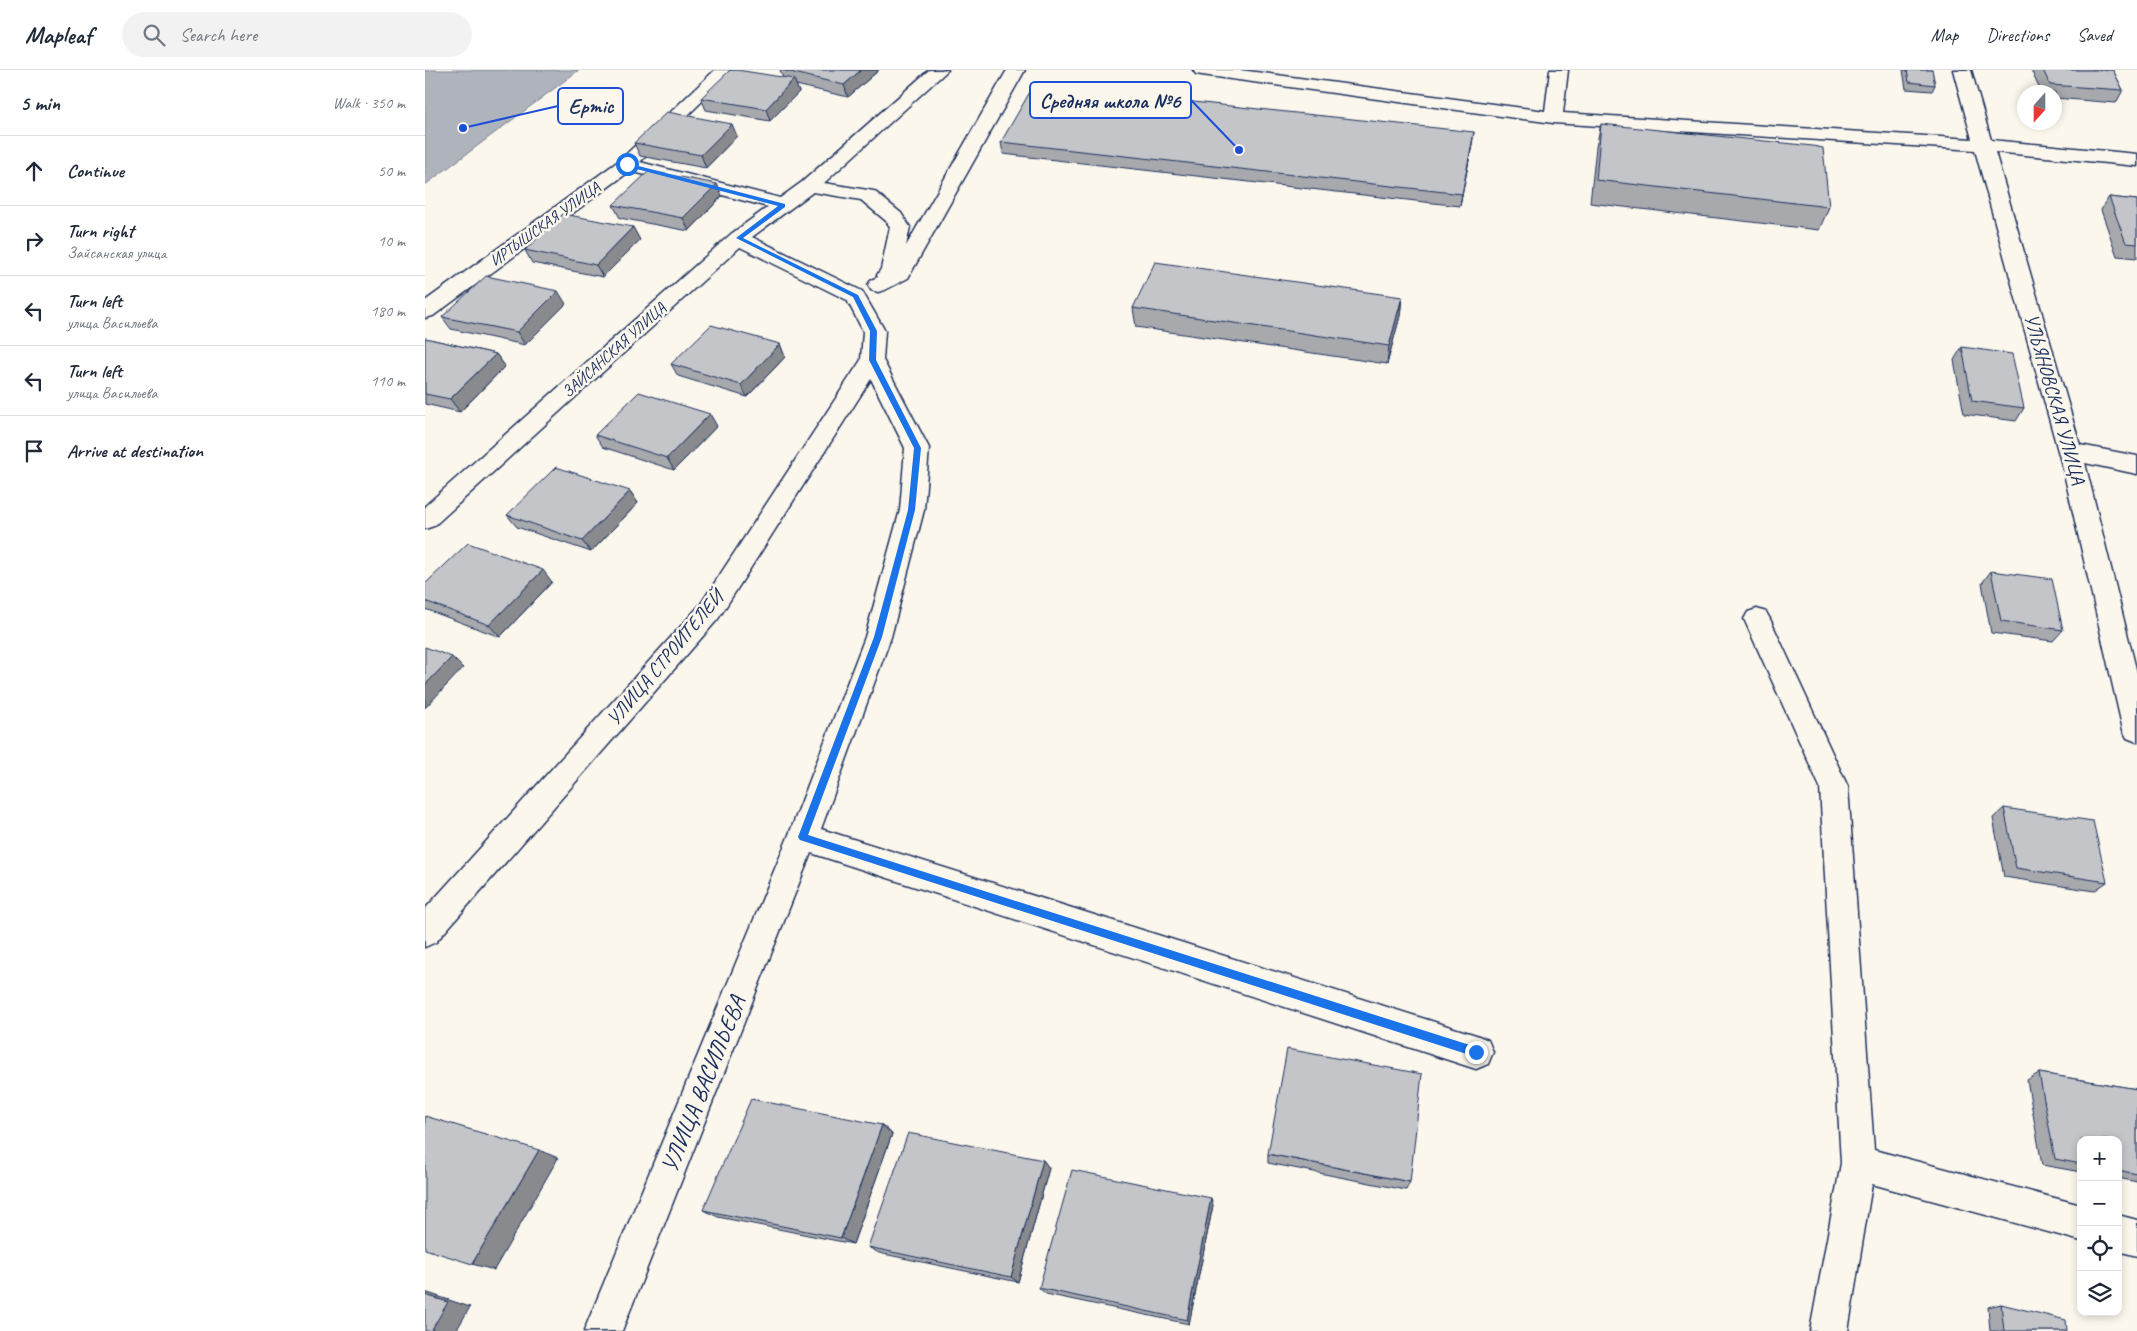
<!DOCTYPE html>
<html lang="en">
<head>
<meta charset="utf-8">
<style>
  :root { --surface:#fff; --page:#f2f2f3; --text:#1f2937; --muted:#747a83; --line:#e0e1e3 }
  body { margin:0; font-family:Caveat,sans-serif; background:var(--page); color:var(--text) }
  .controls { position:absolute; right:15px; bottom:15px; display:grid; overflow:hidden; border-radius:10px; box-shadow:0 2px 8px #0003 }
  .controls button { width:45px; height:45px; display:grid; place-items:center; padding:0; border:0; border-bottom:1px solid var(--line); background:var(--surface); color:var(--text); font:25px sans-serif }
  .compass { position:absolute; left:1592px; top:15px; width:45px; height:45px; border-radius:50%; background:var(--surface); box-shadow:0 2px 8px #0003; rotate:201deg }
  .stop { position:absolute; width:15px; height:15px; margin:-11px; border:4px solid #1a73e8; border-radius:50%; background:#fff }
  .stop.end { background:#1a73e8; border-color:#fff; box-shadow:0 1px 5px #0008 }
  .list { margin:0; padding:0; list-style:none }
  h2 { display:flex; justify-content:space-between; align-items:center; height:65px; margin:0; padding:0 20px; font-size:21px }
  h2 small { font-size:16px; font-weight:400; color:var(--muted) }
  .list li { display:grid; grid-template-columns:32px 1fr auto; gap:15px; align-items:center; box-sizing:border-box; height:70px; padding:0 20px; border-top:1px solid var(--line) }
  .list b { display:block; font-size:19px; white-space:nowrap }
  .list p { margin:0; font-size:16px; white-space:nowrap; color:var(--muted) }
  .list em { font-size:16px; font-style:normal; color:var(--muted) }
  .icon { flex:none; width:28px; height:28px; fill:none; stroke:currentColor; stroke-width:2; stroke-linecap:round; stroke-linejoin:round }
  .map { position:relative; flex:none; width:1712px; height:1261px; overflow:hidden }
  header { display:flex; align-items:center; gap:30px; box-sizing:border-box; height:70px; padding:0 25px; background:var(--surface); border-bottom:1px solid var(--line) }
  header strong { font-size:24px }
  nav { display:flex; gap:28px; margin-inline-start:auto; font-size:18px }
  .search { width:350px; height:45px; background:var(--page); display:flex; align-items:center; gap:12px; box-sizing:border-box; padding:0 18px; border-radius:28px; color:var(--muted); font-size:19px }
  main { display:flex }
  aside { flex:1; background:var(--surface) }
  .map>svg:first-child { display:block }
</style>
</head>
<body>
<header>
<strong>Mapleaf</strong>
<div class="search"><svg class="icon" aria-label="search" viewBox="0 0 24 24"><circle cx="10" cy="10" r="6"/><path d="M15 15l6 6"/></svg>Search here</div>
<nav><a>Map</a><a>Directions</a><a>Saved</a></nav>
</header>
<main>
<aside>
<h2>5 min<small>Walk · 350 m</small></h2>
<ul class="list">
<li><svg class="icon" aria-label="ahead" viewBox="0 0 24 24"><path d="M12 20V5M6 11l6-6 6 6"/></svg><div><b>Continue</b></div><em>50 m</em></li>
<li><svg class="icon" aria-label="right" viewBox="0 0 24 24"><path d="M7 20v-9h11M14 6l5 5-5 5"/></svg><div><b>Turn right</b><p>Зайсанская улица</p></div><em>10 m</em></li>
<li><svg class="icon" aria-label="left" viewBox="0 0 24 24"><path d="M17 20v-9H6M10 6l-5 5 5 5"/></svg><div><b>Turn left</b><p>улица Васильева</p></div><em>180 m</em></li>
<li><svg class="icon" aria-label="left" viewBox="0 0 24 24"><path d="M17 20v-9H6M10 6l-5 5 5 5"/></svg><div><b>Turn left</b><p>улица Васильева</p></div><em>110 m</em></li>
<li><svg class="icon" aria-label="arrive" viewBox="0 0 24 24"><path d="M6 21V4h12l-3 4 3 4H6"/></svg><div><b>Arrive at destination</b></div></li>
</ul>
</aside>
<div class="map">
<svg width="1712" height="1261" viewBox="0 0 1712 1261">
  <rect width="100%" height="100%" fill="#fbf7ec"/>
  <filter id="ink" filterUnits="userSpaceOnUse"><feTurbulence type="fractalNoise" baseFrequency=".02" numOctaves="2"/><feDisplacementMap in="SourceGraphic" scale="10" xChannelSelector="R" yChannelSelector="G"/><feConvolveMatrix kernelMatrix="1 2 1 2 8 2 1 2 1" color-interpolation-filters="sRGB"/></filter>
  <g filter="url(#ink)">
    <path fill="#afb3bb" stroke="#747e96" d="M0 0H154L0 115Z"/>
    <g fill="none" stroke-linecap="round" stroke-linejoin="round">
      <g stroke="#1b2f5e" stroke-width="3">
        <g id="minor">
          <path d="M290 0H309L215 92 355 128 377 112 504 0H523L399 113 449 121 476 143 485 157 481 176 582 0H600L483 208 460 220 453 222 446 220 443 215 446 210 453 207 452 205 456 199 465 157 461 151 436 130 388 122 327 167 437 221 460 261 458 290 504 378 499 440 466 567 396 759 1051 965 1063 970 1068 982 1063 994 1051 999 386 783 197 1261H159L363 767 440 567 475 440 480 378 446 309 293 549 11 872 0 877V839L275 535 436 290 438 261 422 230 315 177 9 456 0 459V436L306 164 343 137 205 101 8 246 0 248V231L195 90Z"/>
          <path d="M768 0H815L1120 41 1125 0H1143L1138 43 1547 69 1528 0H1546L1566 70 1712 84V96L1570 82 1655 375 1712 386V404L1660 393 1712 603V672L1702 668 1698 660 1638 399 1550 80 1128 53 777 5 771 4Z"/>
          <path d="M1332 539 1341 542 1345 549 1423 717 1449 1080 1656 1135V1171L1447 1114 1423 1261H1385L1416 1093 1395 717 1319 549 1323 542Z"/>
          <path d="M1693 1145 1712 1150V1186L1693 1181Z"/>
        </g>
      </g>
      <use href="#minor" fill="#fbf7ec" fill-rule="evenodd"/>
    </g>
    <g fill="#a8a9ad" stroke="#1b2f5e">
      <path d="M355 0H454L423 27 371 15 374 22 345 51 281 40 276 28 358 8Z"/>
      <path d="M1478 0H1507L1510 15 1507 21 1481 19Z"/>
      <path d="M1606 0H1688L1698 20 1691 33 1630 28V22H1616Z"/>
      <path d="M1176 54 1404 137 1394 160 1165 133 1171 77Z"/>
      <path d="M312 66 281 98 215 86 209 73Z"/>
      <path d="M576 72 1047 75 1035 136 578 84Z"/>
      <path d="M292 114 297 126 264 161 195 148 188 135Z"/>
      <path d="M1684 127 1712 130V188L1692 186 1676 140Z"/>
      <path d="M215 170 178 207 107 193 100 180Z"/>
      <path d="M977 227 975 246 962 294 711 257 708 238Z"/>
      <path d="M141 234 100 275 26 259 17 247Z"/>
      <path d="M0 268 71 284 80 296 35 342 0 334Z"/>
      <path d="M355 274 360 287 322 327 253 306 246 294Z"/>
      <path d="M1537 277 1599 338 1591 351 1539 344 1529 290Z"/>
      <path d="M292 356 249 400 178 377 170 365Z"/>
      <path d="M205 421 213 433 166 482 92 457 82 445Z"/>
      <path d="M1566 501 1638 560 1628 571 1566 563 1557 513Z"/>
      <path d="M127 512 75 567 0 539V514Z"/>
      <path d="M1579 738 1682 812 1669 821 1579 807 1568 748Z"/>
      <path d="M1614 1003 1712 1019V1112L1693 1108V1070H1656V1102L1617 1095 1602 1010Z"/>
      <path d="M457 1055 467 1064 428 1174 293 1147 278 1140Z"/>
      <path d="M843 1084 985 1112 981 1120 843 1093Z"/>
      <path d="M618 1090 624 1098 593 1212 454 1183 443 1177Z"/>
      <path d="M788 1135 764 1254 621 1224 614 1218Z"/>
      <path d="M1576 1234 1642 1261H1565L1563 1237Z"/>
    </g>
    <g fill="#888a8d" stroke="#1b2f5e">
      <path d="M436 0H454L423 27 419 15Z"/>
      <path d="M369 9 374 22 345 51 341 39Z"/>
      <path d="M307 54 312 66 281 98 276 85Z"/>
      <path d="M1049 62 1047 75 1035 136 1037 124Z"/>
      <path d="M292 114 297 126 264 161 258 148Z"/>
      <path d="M208 157 215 170 178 207 171 195Z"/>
      <path d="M133 221 141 234 100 275 92 262Z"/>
      <path d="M977 227 975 246 962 294 964 276Z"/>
      <path d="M355 274 360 287 322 327 316 315Z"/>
      <path d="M71 284 80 296 35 342 25 329Z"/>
      <path d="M285 344 292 356 249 400 242 388Z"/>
      <path d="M205 421 213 433 166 482 157 471Z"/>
      <path d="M118 500 127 512 75 567 64 555Z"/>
      <path d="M27 587 38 598 0 638V615Z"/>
      <path d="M457 1055 467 1064 428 1174 416 1168Z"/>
      <path d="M114 1080 133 1088 69 1200 47 1194Z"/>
      <path d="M618 1090 624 1098 593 1212 586 1207Z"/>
      <path d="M786 1128 788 1135 764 1254 762 1250Z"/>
      <path d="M0 1222 45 1237 31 1261H6Z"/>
    </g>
    <g fill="#c3c5c9" stroke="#1b2f5e">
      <path d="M305 0H312L369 9 341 39 276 28Z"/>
      <path d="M357 0H436L419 15Z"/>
      <path d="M1482 0H1507L1510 15 1484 12Z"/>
      <path d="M1618 0H1688L1698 20 1625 15Z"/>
      <path d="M609 15 1049 62 1037 124 576 72Z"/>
      <path d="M242 42 307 54 276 85 209 73Z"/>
      <path d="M1176 54 1388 76 1398 78 1404 137 1171 110Z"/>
      <path d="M224 101 292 114 258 148 188 135Z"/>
      <path d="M1684 127 1712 130V174L1701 173Z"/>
      <path d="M138 144 208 157 171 195 100 180Z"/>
      <path d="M730 192 977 227 964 276 708 238Z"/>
      <path d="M61 206 133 221 92 262 17 247Z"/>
      <path d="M286 255 355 274 316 315 246 294Z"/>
      <path d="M0 268 71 284 25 329 0 324Z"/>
      <path d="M1537 277 1587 284 1599 338 1547 331Z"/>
      <path d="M214 322 285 344 242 388 170 365Z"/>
      <path d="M131 397 205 421 157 471 82 445Z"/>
      <path d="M43 473 118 500 64 555 0 531V514Z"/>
      <path d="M1566 501 1627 509 1638 560 1576 551Z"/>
      <path d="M0 577 27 587 0 615Z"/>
      <path d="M1579 738 1668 751 1682 812 1591 798Z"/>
      <path d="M862 979 997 1004 985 1112 843 1084Z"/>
      <path d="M1614 1003 1712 1019V1104L1693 1100V1070H1656V1094L1630 1089Z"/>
      <path d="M326 1029 457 1055 416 1168 278 1140Z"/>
      <path d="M0 1046 114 1080 47 1194 0 1179Z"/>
      <path d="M483 1063 618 1090 586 1207 443 1177Z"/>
      <path d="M647 1100 786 1128 762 1250 614 1218Z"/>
      <path d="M0 1225 23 1232 6 1261H0Z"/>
      <path d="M1576 1234 1641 1250 1642 1261H1579Z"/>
    </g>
  </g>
  <path fill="#1a73e8" d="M202 93 360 134V137L318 168 433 225 452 261 451 290 496 378 490 440 457 567 383 765 1051 977 1056 982 1054 986 1051 987 375 770 373 767 449 567 483 440 489 378 444 290 445 261 428 227 311 168 353 136 200 96Z"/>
  <g text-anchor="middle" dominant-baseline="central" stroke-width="5" stroke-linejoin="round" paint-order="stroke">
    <g font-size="16" fill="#1b2f5e" stroke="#fbf7ec">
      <text transform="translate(120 154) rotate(-36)">ИРТЫШСКАЯ УЛИЦА</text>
      <text transform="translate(189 280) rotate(-42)">ЗАЙСАНСКАЯ УЛИЦА</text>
    </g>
    <g font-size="20" fill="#1b2f5e" stroke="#fbf7ec">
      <text transform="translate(1630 329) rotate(74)">УЛЬЯНОВСКАЯ УЛИЦА</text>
      <text transform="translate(240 588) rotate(-50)">УЛИЦА СТРОИТЕЛЕЙ</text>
    </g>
    <g font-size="24" fill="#1b2f5e" stroke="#fbf7ec">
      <text transform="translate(278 1014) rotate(-68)">УЛИЦА ВАСИЛЬЕВА</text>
    </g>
  </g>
  <path fill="none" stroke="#1d4ed8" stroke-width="2" d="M814 80L766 30M38 58L133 36"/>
  <g fill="#1d4ed8" stroke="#fbf7ec" stroke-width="2">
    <circle cx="814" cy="80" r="5"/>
    <circle cx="38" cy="58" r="5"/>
  </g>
  <g fill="#fbf7ec" stroke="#1d4ed8" stroke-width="2">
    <rect x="605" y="12" width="161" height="36" rx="5"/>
    <rect x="133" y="18" width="65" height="36" rx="5"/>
  </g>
  <g font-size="21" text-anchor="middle" font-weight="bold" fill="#1b2f5e">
    <text x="685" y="38">Средняя школа №6</text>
    <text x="166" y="43">Ертіс</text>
  </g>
</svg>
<div class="controls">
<button>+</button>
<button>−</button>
<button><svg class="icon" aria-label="locate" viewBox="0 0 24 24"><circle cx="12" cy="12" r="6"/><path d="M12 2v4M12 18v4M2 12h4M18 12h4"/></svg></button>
<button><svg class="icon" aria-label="layers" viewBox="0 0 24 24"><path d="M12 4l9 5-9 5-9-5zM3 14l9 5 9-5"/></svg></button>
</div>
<svg class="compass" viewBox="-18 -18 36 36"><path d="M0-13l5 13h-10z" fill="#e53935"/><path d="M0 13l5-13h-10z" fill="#747a83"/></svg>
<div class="stop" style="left:202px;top:94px"></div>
<div class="stop end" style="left:1051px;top:982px"></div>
</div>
</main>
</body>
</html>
